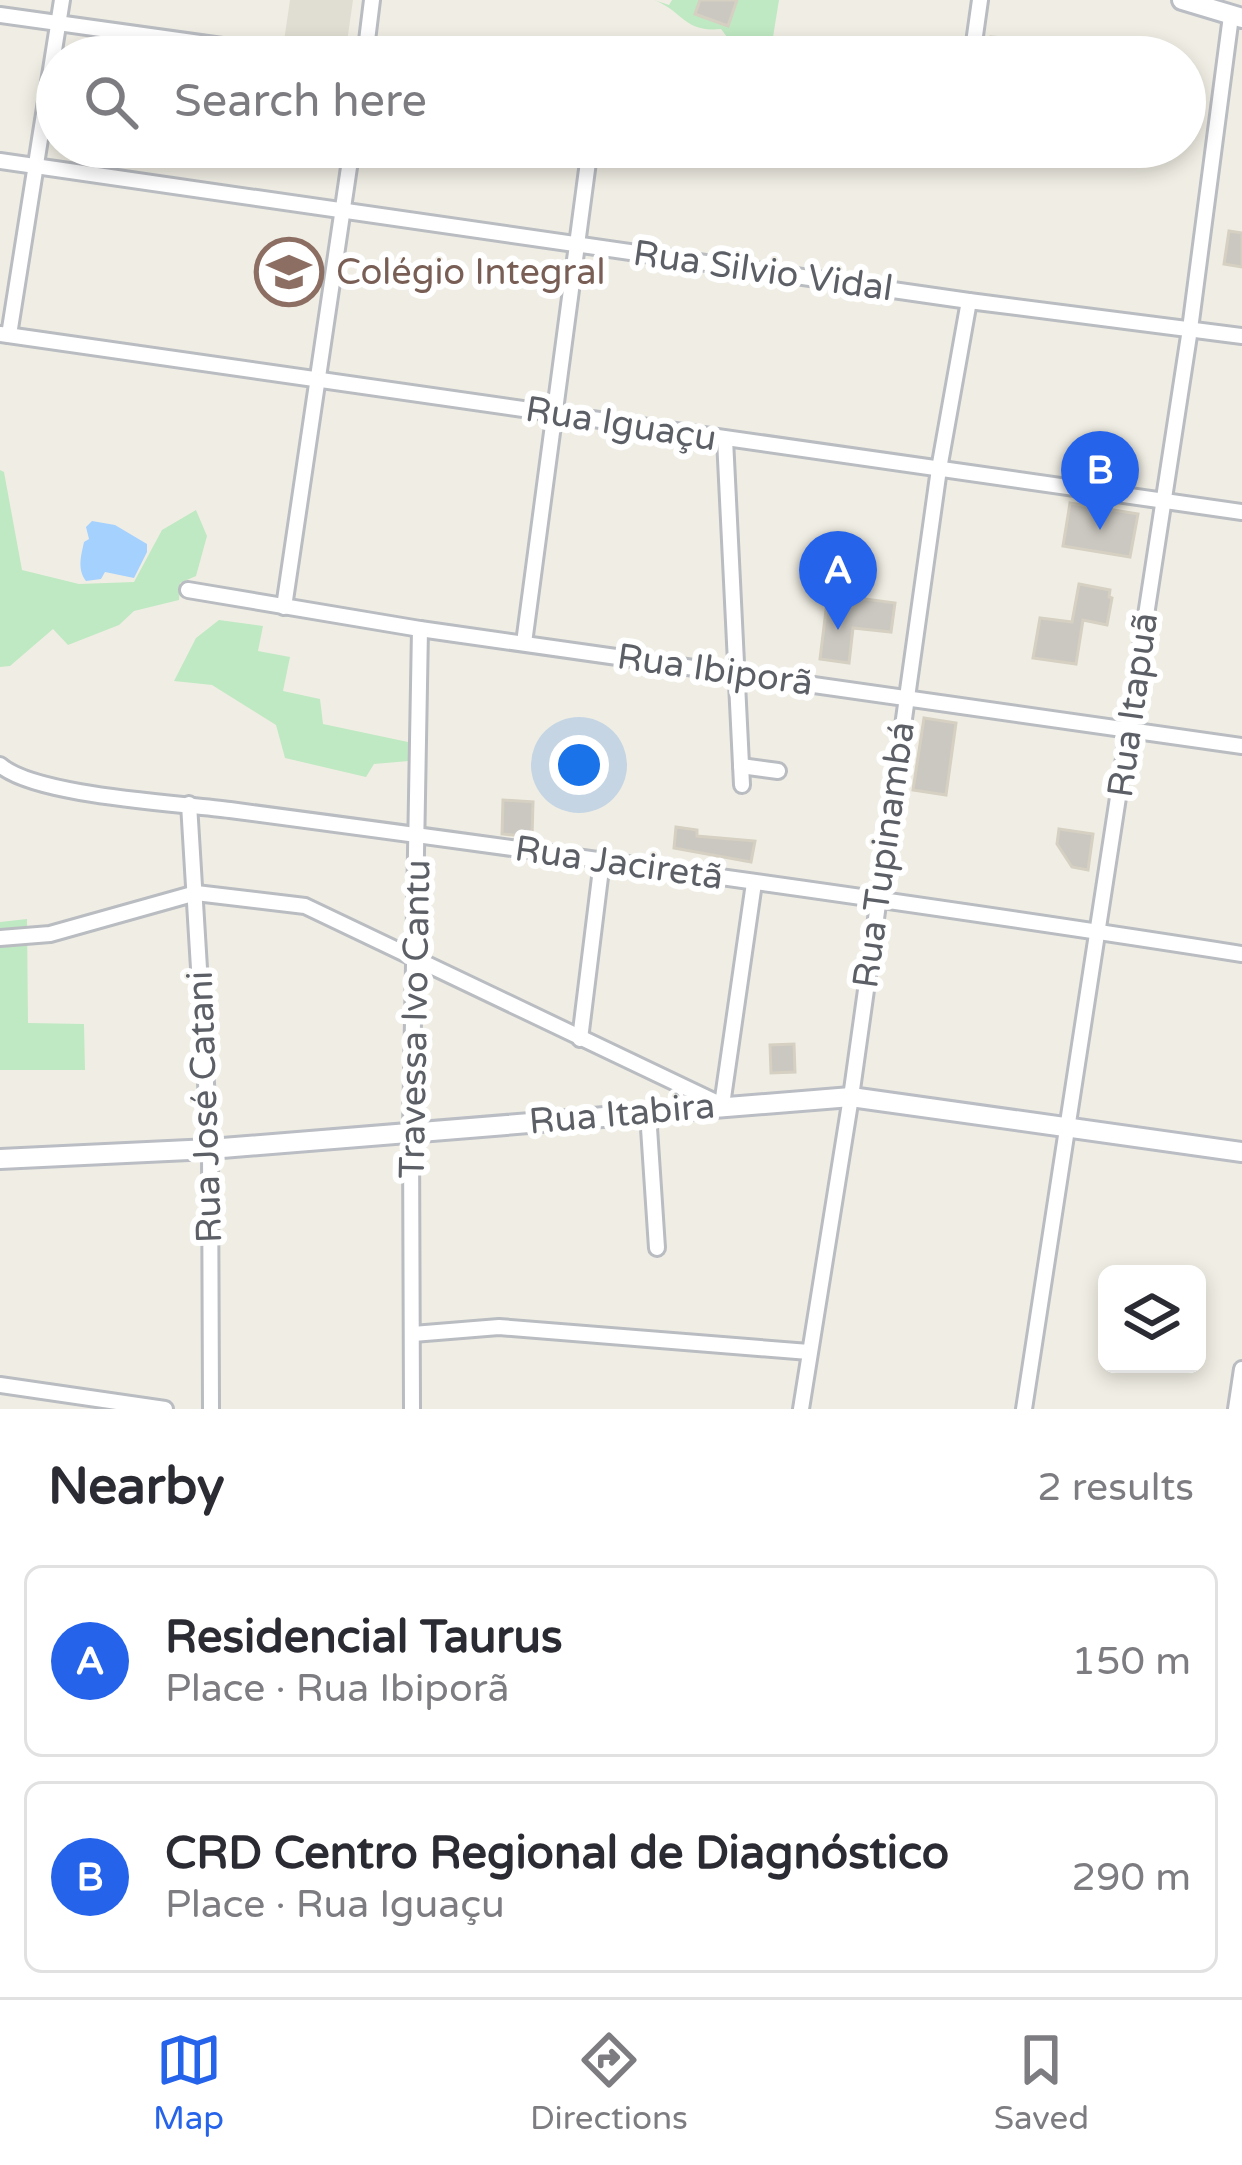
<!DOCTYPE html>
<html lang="en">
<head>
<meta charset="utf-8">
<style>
  :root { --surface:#fff; --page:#f2f2f3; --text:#2b2b33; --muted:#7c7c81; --line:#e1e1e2; --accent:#2563eb }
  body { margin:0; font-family:"Varela Round",sans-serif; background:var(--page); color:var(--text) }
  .controls { position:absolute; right:36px; bottom:36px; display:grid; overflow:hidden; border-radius:18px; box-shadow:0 6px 18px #0003 }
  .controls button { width:108px; height:108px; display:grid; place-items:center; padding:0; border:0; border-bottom:3px solid var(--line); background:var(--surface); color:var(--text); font:60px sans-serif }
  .you { position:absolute; left:579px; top:765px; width:42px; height:42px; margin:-30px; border:9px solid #fff; border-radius:50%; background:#1a73e8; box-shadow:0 0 0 18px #1a73e833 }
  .badge { display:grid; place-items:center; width:78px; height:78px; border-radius:50%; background:var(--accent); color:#fff; font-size:39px; font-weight:700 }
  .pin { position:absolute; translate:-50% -99px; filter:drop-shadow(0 3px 6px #0008) }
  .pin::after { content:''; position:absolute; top:63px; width:42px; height:36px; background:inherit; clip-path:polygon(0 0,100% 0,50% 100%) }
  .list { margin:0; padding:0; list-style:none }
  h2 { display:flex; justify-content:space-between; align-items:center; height:156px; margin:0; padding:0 48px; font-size:51px }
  h2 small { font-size:39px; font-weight:400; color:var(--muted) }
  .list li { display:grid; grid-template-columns:78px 1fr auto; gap:36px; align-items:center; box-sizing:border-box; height:192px; margin:0 24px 24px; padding:0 24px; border:3px solid var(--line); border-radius:18px }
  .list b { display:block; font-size:45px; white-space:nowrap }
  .list p { margin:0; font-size:39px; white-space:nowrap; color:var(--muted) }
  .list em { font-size:39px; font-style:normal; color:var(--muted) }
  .icon { flex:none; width:66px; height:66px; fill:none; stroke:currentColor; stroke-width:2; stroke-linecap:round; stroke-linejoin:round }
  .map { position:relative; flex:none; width:1242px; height:1409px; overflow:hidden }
  .search { position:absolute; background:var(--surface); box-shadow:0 6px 18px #0003; left:36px; right:36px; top:36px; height:132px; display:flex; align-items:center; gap:30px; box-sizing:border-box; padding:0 42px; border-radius:66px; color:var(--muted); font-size:45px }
  .sheet { height:588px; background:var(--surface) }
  nav { display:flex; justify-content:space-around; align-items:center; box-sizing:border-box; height:168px; border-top:3px solid var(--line); background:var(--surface); font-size:33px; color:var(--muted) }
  nav a { display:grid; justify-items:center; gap:6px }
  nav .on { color:var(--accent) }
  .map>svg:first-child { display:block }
</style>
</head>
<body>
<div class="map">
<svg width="1242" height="1409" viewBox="0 0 1242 1409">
  <rect width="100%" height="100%" fill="#f0eee4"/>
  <path fill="#e0ddd3" d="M290 0H353L346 49 284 41Z"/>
  <g fill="#bfe9c2">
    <path d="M654 0 669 5 672 0H700L728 25 737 0H779L773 37 730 41 721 29C684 33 683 11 654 0Z"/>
    <path d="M0 470 4 472 22 570 79 584 134 582 162 530 196 510 207 536 196 576 180 583 179 600 134 611 119 625 68 645 53 629 10 666 0 667Z"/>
    <path d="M219 620 263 626 258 651 290 657 283 691 320 699 323 724 408 742 409 761 374 764 366 777 285 758 276 725 212 685 174 681 196 638Z"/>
    <path d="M27 919 28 1023 84 1024 85 1070H0V922Z"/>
  </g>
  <path fill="#a5d1ff" d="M92 521 115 525 147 544V552L134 578 105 572 101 579 86 581C77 569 81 556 84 542L89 539 86 527Z"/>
  <g fill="#cbc8c1" stroke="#d5d0c2" stroke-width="3">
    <path d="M700 0H737L728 26 695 14Z"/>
    <path d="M991 37 1015 39 1018 57H985L987 42H991Z"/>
    <path d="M1229 231 1242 233V267L1224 264Z"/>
    <path d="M1070 503 1138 514 1130 557 1063 546Z"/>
    <path d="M1079 584 1110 590 1109 597 1112 598 1107 625 1083 620 1076 664 1033 658 1040 618 1072 622Z"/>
    <path d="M828 594 895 603 891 632 853 628 849 663 820 659Z"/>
    <path d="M924 718 956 723 946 795 913 790Z"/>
    <path d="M503 800 533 802 532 837 502 834Z"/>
    <path d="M676 827 697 830V836L755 841 751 862 674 848Z"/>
    <path d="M1059 829 1093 834 1088 870 1072 867 1057 844Z"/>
    <path d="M794 1044 795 1072 771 1073 770 1045Z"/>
  </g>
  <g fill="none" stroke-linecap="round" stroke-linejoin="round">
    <g stroke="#b9bcc1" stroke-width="20">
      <g id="street">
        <path d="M0 15 301 57"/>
        <path d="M365 57 372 0"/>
        <path d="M972 57 980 0"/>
        <path d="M0 161 969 301 1242 336"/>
        <path d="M0 334 1242 512"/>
        <path d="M9 335 62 0"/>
        <path d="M725 439 742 785"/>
        <path d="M188 590 420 629 1242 746"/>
        <path d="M284 607 352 147"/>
        <path d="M524 643 590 147"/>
        <path d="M0 765C35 796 178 803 230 810 568 855 905 901 1242 954"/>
        <path d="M741 766 778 771"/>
        <path d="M189 804 210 1149 211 1409"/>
        <path d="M0 938 50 934 196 893 305 906 722 1105 754 883"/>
        <path d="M580 1039 602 861"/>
        <path d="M648 1113 657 1248"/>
        <path d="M413 1334 499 1327 809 1352"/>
        <path d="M0 1385 165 1409"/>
        <path d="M412 1409 411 1132 420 629"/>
        <path d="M801 1409 851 1097 939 469 969 301"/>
        <path d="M1024 1409 1190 329 1231 16"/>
        <path d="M1236 1409 1242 1369"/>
      </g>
    </g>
    <g stroke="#babdc3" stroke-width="24">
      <g id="secondary">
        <path d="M1182 0 1242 18"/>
        <path d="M0 1159 210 1149 851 1097 1242 1152"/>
      </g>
    </g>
    <use href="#street" stroke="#fff" stroke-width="14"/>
    <use href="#secondary" stroke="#fff" stroke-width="18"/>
  </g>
  <defs>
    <g id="school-ring" transform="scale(3.45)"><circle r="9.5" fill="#fff" stroke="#8d6e63" stroke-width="1.5"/><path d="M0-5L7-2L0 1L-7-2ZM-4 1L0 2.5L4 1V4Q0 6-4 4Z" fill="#8d6e63"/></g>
  </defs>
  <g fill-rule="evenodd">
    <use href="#school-ring" x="289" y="272"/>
  </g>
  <g text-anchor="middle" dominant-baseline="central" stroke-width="12" stroke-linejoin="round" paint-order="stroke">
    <g font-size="36" fill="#5c6066" stroke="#fff">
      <text transform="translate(763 271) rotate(8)">Rua Silvio Vidal</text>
      <text transform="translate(621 424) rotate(9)">Rua Iguaçu</text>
      <text transform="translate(715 670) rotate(8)">Rua Ibiporã</text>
      <text transform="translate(1133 705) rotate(-82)">Rua Itapuã</text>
      <text transform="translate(884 855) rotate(-82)">Rua Tupinambá</text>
      <text transform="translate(619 863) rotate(8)">Rua Jaciretã</text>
      <text transform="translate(415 1019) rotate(-89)">Travessa Ivo Cantu</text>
      <text transform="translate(205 1107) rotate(-92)">Rua José Catani</text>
      <text transform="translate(622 1114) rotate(-5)">Rua Itabira</text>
    </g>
    <g font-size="36" fill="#785e54" stroke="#fff" text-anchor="start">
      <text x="336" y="272">Colégio Integral</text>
    </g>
  </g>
</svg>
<div class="controls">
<button><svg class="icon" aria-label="layers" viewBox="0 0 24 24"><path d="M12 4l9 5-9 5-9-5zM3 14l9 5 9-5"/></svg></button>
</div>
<div class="you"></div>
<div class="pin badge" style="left:838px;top:630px">A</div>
<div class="pin badge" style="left:1100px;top:530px">B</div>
<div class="search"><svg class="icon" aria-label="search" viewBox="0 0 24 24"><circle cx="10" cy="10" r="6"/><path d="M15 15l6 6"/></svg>Search here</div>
</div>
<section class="sheet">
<h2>Nearby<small>2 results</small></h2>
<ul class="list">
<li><span class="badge">A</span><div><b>Residencial Taurus</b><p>Place · Rua Ibiporã</p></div><em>150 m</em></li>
<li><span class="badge">B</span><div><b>CRD Centro Regional de Diagnóstico</b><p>Place · Rua Iguaçu</p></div><em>290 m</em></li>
</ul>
</section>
<nav>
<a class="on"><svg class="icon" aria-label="map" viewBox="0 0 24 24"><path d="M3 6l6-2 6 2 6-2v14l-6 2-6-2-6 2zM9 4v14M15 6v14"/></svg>Map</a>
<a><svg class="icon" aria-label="directions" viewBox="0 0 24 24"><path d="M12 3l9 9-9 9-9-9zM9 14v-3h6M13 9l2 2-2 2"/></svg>Directions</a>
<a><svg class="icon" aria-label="saved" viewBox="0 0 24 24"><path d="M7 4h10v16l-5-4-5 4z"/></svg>Saved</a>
</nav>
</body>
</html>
